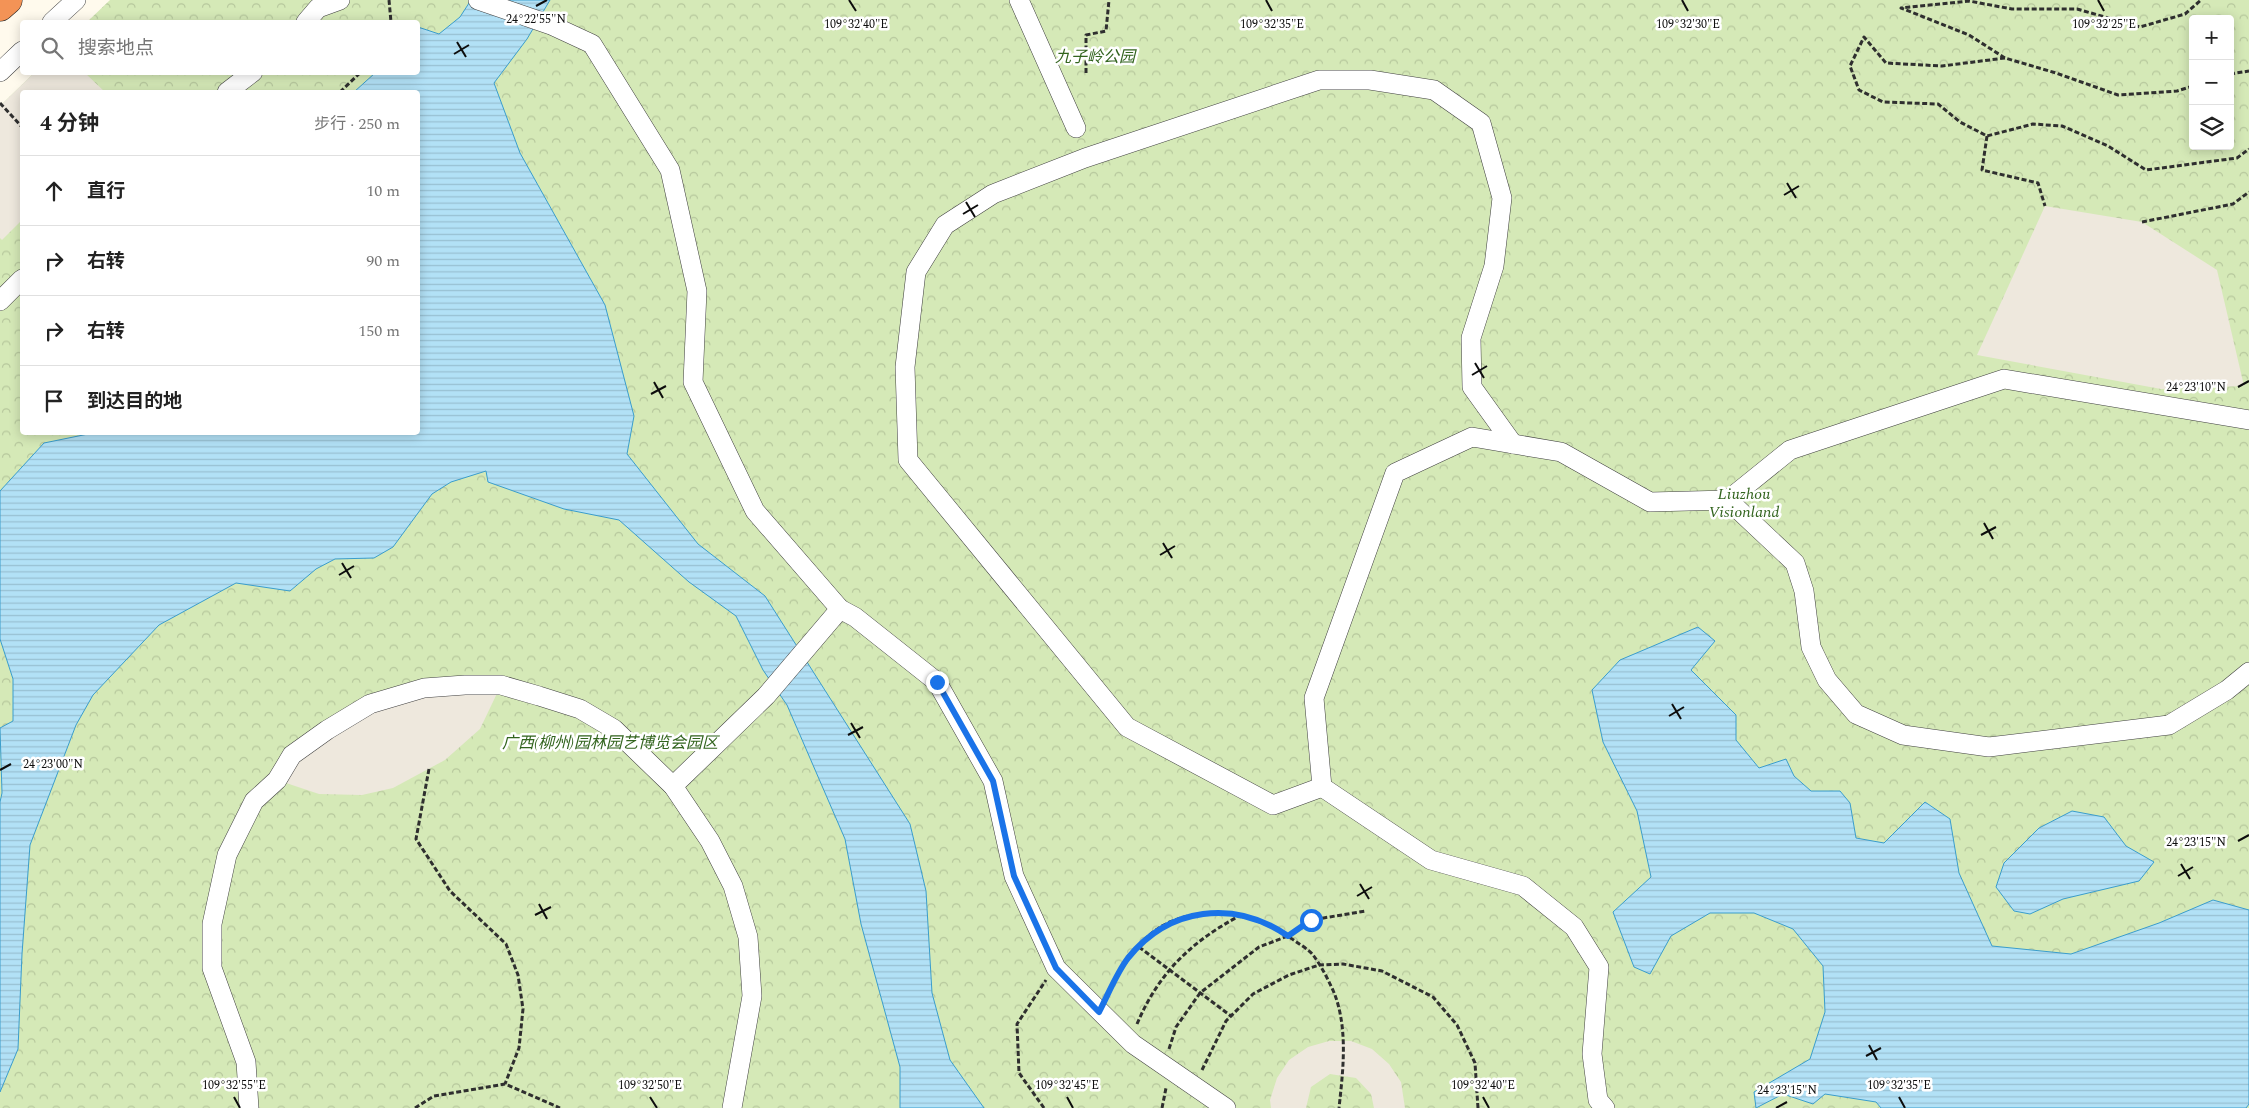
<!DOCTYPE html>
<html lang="zh">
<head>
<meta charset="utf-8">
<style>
  :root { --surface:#fff; --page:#f2f2f2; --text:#222; --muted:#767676; --line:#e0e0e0 }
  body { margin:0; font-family:Spectral,"Noto Sans SC",serif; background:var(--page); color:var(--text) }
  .controls { position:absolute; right:15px; top:15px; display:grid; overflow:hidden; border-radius:5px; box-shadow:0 2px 12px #0003 }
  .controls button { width:45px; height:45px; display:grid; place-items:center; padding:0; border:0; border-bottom:1px solid var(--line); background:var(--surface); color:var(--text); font:25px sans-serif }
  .stop { position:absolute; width:15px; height:15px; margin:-11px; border:4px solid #1a73e8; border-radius:50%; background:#fff }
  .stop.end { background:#1a73e8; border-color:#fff; box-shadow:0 1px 5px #0008 }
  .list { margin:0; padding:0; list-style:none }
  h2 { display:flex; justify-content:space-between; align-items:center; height:65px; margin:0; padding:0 20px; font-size:21px }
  h2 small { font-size:16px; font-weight:400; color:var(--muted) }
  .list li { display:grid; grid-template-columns:32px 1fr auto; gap:15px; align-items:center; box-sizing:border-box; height:70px; padding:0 20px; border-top:1px solid var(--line) }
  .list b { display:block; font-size:19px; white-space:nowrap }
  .list em { font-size:16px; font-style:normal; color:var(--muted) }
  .icon { flex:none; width:28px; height:28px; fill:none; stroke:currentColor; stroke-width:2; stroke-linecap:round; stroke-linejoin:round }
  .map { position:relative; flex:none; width:2249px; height:1108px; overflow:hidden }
  .search { position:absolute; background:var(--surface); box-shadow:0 2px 12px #0003; left:20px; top:20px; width:400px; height:55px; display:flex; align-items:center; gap:12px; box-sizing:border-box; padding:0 18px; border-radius:5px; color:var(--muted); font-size:19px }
  .panel { position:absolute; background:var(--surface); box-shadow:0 2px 12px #0003; left:20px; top:90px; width:400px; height:345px; border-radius:5px }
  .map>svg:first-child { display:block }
</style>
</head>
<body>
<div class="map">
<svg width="2249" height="1108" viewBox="0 0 2249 1108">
  <defs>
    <pattern id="park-crowns" width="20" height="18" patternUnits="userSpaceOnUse" patternTransform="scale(1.25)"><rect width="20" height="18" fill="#d5e9b7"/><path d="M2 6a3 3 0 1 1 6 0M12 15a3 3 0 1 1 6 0" fill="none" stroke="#b6c79c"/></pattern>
    <pattern id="water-rules" width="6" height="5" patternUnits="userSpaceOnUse" patternTransform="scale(1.25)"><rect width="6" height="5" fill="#b2e1f6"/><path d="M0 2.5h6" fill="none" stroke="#98c0d2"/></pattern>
  </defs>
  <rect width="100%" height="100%" fill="#fffaed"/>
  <path fill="url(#park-crowns)" fill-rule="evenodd" d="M110 0H2249V1108H0V106L34 73 418 72V22H87ZM2193 19H2230V146H2193ZM22 92H418V432H22Z"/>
  <g fill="#eee8dd">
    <path d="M34 73H85L105 92H22V220L2 240 0 238V106Z"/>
    <path d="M2045 206 2142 222 2217 270 2244 386 2161 389 1977 355Z"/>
    <path d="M501 685 480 729 445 760 393 788 362 795 319 794 277 780 370 704Z"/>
    <path d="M1329 1041H1351L1372 1049 1389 1064 1401 1082 1405 1108H1374L1371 1094 1356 1078 1330 1074 1311 1087 1306 1108H1271L1270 1100 1277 1078 1289 1060 1308 1047Z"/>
  </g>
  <g fill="url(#water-rules)" stroke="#3a9dcc">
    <path d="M471 0H550L527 39 494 83 520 153 605 305 634 416 627 454 698 544 765 596 910 824 926 891 932 993 950 1060 984 1108H900V1067L861 924 845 839 787 705 763 670 736 616 689 582 619 520 564 509 488 482 486 471 451 482 432 494 393 547 374 558 335 559 316 569 290 591 236 583 159 625 93 695 76 725 30 845 22 954 18 1049 0 1092V802L2 793 0 728 13 721V679L0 639V491L44 443 93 433 418 432V92H354L375 73 418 72V27L439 34 460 17Z"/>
    <path d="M1698 627 1715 641 1691 670 1736 715V740L1759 768 1786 759 1794 776 1811 791H1840L1850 803 1856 838 1884 843 1925 802 1950 819 1959 873 1992 946 2071 954 2159 923 2213 900 2249 910V1104L2246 1108H1881L1876 1102 1825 1094 1813 1104 1783 1094 1756 1108 1754 1092 1810 1059 1825 1012 1823 966 1793 929 1754 913H1710L1671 936 1650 974 1634 967 1613 912 1651 877 1637 811 1603 742 1592 690 1620 660Z"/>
    <path d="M2072 811 2104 817 2126 846 2154 862 2139 881 2063 899 2030 914 2014 911 1996 887 2004 863 2039 828Z"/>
  </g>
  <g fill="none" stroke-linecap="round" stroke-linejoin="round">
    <g stroke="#404040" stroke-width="20">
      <g id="minor">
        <path d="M478 0 551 25 592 44 670 170 697 291 693 382 755 511 840 609 855 617 937 682 993 781 1014 876 1056 968 1133 1044 1226 1108"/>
        <path d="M1019 0 1076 128"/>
        <path d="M52 22 76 0"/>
        <path d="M306 22 318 8 340 0"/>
        <path d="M0 72 22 51"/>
        <path d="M227 92 253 72"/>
        <path d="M0 301 22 279"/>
        <path d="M1728 500 1795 563 1804 591 1811 647 1827 680 1856 714 1903 735 1989 747 2169 725 2227 690 2249 672"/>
        <path d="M673 786 766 696 840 609"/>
        <path d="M1322 787 1273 805 1127 727 908 460 905 367 916 272 945 225 993 194 1085 158 1319 80H1370L1434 90 1481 123 1502 198 1494 266 1471 338 1472 387 1513 444"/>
        <path d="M249 1108 246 1062 212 968V924L227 855 254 801 277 780 292 755 327 730 370 704 424 688 465 685H501L539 696 580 709 614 729 673 786 710 841 733 886 748 937 752 996 732 1108"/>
        <path d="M1605 1108 1598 1100 1592 1054 1599 967 1574 927 1523 886 1431 860 1322 787 1314 698 1395 473 1472 437 1561 452 1650 502 1728 500 1790 450 2004 379 2249 420"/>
      </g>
    </g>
    <g stroke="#1e1e1e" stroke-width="29">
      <path id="highway" d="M0 7 8 0"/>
    </g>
    <g stroke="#2f2f2f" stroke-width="3" stroke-dasharray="5 2.5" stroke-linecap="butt">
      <path d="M389 0 391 22"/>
      <path d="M2005 58 1942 66 1886 63 1864 37 1850 66 1859 90 1883 102 1938 104 1960 122 1987 136 2033 124 2062 126 2108 146 2146 170 2237 158 2249 149"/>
      <path d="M1086 73V35L1106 31 1109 0"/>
      <path d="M2230 74 2249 71"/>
      <path d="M2193 86 2177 91 2118 95 2056 73 2005 58 1969 35 1901 8 1969 1 2012 9H2077L2140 27 2185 14 2201 0"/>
      <path d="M340 92 361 72"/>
      <path d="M0 103 22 127"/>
      <path d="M1987 136 1982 170 2038 183 2045 206"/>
      <path d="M2142 222 2233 204 2249 192"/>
      <path d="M429 769 416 839 450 891 506 944 518 975 523 1009 519 1048 505 1084"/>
      <path d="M1139 947 1231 1016"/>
      <path d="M1107 996C1121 968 1140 935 1170 922 1213 904 1258 915 1295 941 1301 945 1309 950 1313 955 1321 965 1330 983 1335 995 1348 1031 1343 1071 1339 1108"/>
      <path d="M1137 1024C1159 972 1192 941 1241 915"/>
      <path d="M1169 1049 1176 1027 1200 993 1259 947 1288 936 1311 920 1366 911"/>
      <path d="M1202 1070 1226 1021 1253 994 1289 975 1319 965 1343 964 1382 971 1433 997 1457 1025 1475 1063 1478 1108"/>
      <path d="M415 1108 434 1096 505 1084 560 1108"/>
      <path d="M1044 1108 1019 1073 1017 1024 1046 980"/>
      <path d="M1162 1108 1166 1088"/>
    </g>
    <use href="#minor" stroke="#fff" stroke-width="19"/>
    <use href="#highway" stroke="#f39356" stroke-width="28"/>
  </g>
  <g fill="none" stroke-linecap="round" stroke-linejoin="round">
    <path stroke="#1a73e8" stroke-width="6" d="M937 682 993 781 1014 876 1056 968 1099 1012C1108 995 1116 974 1128 958 1169 907 1234 899 1288 936L1311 920"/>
  </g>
  <path fill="none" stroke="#0d0d0d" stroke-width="2" d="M849 0 856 11M1266 0 1272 11M1682 0 1688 11M2098 0 2104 11M536 6 547 0M457 42 466 57M454 54 469 45M1787 183 1796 198M1784 195 1799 186M966 202 975 217M963 214 978 205M1475 363 1484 378M1472 375 1487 366M654 382 663 398M2238 387 2249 381M651 394 666 386M1984 523 1993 539M1981 535 1996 527M1163 543 1172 558M1160 555 1175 546M342 563 351 578M339 575 354 566M1672 704 1681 719M1669 716 1684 707M851 723 860 738M848 735 863 727M0 770 11 764M2238 841 2249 835M2181 864 2190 879M2178 876 2193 867M1360 884 1369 899M1357 896 1372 887M539 904 547 919M535 915 551 907M1869 1045 1877 1060M1866 1056 1881 1048M234 1097 240 1108M650 1097 657 1108M1067 1097 1073 1108M1483 1097 1489 1108M1899 1097 1905 1108M1776 1108 1787 1102"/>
  <g text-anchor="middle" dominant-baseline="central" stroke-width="5" stroke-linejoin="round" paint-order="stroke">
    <g font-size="16" font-style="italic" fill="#32641e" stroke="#fff">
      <text x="1095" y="57">九子岭公园</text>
      <text x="1744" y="494">Liuzhou<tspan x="1744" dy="18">Visionland</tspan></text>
      <text x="610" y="743">广西(柳州)园林园艺博览会园区</text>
    </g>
  </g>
  <g font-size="12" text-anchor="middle" fill="#0d0d0d" stroke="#fff" stroke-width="5" stroke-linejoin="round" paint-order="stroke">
    <text x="536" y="23">24°22'55"N</text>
    <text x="856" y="28">109°32'40"E</text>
    <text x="2104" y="28">109°32'25"E</text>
    <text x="1272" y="28">109°32'35"E</text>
    <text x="1688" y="28">109°32'30"E</text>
    <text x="2196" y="391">24°23'10"N</text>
    <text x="53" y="768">24°23'00"N</text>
    <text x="2196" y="846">24°23'15"N</text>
    <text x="234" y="1089">109°32'55"E</text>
    <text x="650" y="1089">109°32'50"E</text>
    <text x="1067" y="1089">109°32'45"E</text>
    <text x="1483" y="1089">109°32'40"E</text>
    <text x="1899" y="1089">109°32'35"E</text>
    <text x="1787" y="1094">24°23'15"N</text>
  </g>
</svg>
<div class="controls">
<button>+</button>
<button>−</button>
<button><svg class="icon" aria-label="layers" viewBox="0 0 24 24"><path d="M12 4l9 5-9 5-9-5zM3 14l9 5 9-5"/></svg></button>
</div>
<div class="stop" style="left:1311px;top:920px"></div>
<div class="stop end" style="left:937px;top:682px"></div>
<div class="search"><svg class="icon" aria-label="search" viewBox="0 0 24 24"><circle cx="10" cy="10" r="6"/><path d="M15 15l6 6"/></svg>搜索地点</div>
<section class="panel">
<h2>4 分钟<small>步行 · 250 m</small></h2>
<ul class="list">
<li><svg class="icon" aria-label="ahead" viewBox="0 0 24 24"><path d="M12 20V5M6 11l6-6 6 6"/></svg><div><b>直行</b></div><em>10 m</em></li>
<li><svg class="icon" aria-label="right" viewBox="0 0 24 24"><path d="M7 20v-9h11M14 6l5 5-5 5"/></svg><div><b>右转</b></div><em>90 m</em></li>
<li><svg class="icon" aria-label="right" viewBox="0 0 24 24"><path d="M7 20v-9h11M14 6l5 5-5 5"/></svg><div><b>右转</b></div><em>150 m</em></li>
<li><svg class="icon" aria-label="arrive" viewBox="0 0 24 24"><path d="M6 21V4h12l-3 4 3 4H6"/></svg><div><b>到达目的地</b></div></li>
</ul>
</section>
</div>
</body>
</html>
